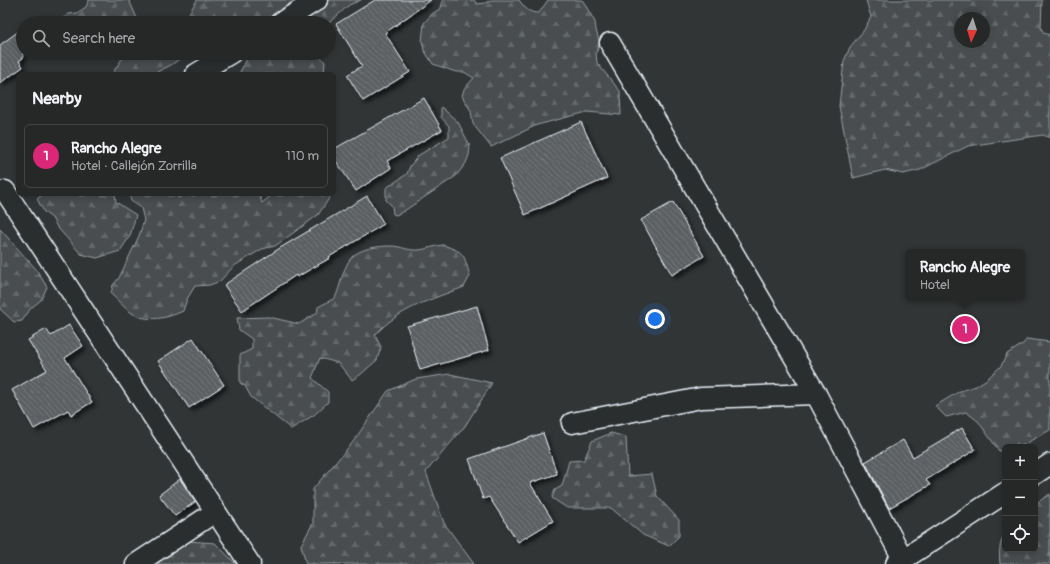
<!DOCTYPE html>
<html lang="en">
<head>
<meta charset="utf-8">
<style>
  :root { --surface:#262828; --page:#2e3030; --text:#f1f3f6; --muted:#a4a6a8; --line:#424445; --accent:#db2777 }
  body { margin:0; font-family:Pangolin,sans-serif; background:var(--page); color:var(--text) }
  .controls { position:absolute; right:12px; bottom:12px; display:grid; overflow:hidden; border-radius:6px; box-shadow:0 2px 6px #0003 }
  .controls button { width:36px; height:36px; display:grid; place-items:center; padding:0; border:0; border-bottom:1px solid var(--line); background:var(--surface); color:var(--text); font:20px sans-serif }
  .compass { position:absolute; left:954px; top:12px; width:36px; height:36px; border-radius:50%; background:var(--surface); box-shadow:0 2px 6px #0003; rotate:184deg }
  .you { position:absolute; left:655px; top:319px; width:14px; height:14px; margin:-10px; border:3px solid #fff; border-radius:50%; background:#1a73e8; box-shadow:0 0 0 6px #1a73e833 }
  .badge { display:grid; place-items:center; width:26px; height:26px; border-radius:50%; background:var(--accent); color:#fff; font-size:13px; font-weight:700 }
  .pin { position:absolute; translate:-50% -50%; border:2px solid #fff; box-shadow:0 1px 4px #0006 }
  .popup { position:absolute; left:905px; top:249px; width:120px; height:52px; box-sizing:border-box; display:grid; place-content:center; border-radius:6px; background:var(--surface); filter:drop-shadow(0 1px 3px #0005); font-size:13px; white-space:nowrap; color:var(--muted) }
  .popup b { font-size:15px; color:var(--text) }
  .popup::after { content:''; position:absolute; left:50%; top:100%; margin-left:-8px; border:8px solid transparent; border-top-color:var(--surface) }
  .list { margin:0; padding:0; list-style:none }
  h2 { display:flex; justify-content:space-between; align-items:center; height:52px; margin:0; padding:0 16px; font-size:17px }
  h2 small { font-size:13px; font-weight:400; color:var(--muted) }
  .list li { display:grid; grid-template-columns:26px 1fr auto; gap:12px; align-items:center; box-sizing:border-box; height:64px; margin:0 8px 8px; padding:0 8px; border:1px solid var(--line); border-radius:6px }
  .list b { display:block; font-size:15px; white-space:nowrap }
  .list p { margin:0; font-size:13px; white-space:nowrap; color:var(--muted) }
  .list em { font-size:13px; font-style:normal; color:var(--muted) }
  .icon { flex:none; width:22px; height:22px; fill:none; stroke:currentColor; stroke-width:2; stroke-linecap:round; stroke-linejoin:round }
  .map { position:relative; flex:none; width:1050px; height:564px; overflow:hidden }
  .search { position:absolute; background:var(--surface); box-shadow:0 2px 6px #0003; left:16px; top:16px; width:320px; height:44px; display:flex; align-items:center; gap:10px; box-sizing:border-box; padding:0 14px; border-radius:22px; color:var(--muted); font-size:15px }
  .panel { position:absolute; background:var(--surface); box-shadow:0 2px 6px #0003; left:16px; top:72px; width:320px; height:124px; border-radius:6px }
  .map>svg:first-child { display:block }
</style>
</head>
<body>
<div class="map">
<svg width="1050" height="564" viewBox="0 0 1050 564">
  <defs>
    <pattern id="forest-firs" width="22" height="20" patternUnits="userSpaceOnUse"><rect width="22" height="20" fill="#494d4f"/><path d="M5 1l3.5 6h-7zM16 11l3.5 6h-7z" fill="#636769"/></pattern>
    <pattern id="building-back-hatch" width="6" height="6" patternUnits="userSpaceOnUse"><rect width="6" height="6" fill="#5c6063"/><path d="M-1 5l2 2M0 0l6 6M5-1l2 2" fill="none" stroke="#73777a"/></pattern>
    <filter id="shadow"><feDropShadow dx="3.5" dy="3.5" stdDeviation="2" flood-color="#0009"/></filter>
  </defs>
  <rect width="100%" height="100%" fill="#323536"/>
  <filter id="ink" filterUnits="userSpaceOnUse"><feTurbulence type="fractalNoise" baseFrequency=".025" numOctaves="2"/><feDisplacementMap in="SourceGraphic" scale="8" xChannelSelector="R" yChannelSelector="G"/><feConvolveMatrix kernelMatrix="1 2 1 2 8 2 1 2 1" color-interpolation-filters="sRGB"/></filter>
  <g filter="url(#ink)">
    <g fill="url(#forest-firs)" stroke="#989fa4" fill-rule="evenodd">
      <path d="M89 0H129L136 16 137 23H113L110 21 105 20 102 23H62L60 20 69 14 77 13 86 7Z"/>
      <path d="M197 0H298L283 13 267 23H192L188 15Z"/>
      <path d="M328 0H361L349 5 329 23H304Z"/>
      <path d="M443 0H474L477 4 485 3 491 0H519C525 8 528 13 539 13L548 0H581L583 1 595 22 596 30 600 44 596 53 597 63 620 91 621 115 587 112 537 125 491 147 473 124 471 111 462 96 464 89 474 78 464 72H456L433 64 424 50 422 41 424 23 432 14 441 8Z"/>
      <path d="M866 0H1042L1041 28 1044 33 1050 35V138L1043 135 968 146 920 170 903 174 885 170 853 178 839 106 844 61 850 47 864 30 871 17ZM960 18H984V42H960Z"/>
      <path d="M124 53H182L184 56 171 65 153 74H113C115 67 123 60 124 53Z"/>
      <path d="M250 53H317L325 62 324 74H239Z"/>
      <path d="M441 107 458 122 470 146 469 155 466 163 456 176 404 211 396 215 393 214 392 206 386 200V188L407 174 410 166 419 155 449 137V126L441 117Z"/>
      <path d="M43 194H115L116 202 136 215 130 236 120 251 97 258 81 254 57 227 52 218 44 212 37 199Z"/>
      <path d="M129 194H177L178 198 186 194H259L262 203 273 194H332L318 215 275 246 262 249 234 266 220 281 210 285 195 286 187 299 183 311C168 318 147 323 132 313 124 308 118 300 111 294L113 285 119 278 139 236 144 220 141 208 131 201Z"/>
      <path d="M0 229 36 269 47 287 41 300 31 308 22 321 14 322 0 309Z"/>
      <path d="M443 245C466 253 463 253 470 276L464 287C432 299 398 309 375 335L381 347 377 360 360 375 352 380 338 363 320 358 312 378 328 392V402L314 415 291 429 251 397 245 386 240 383V355L252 349V339L239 330 237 318 269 317 299 324 317 313 318 307 335 298C341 286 342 269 351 258 360 248 378 246 391 246 401 246 408 251 419 250 427 249 434 246 443 245Z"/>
      <path d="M1027 339 1050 342V430L1021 446 1005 447V450L999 451 978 421 966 412 946 417 935 406 960 391 976 386 987 379 1001 366 1007 354 1023 344Z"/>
      <path d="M450 374 492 383 465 426 426 472 444 523 474 564H306L301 545 313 523V489L353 442 388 391 416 379Z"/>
      <path d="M611 433 626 437 628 476 652 474 657 496 679 520V536L669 546 643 535 611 508H567L552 498 555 490 562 486 569 461 584 460 592 441Z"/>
      <path d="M1050 494V564H1000C999 553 999 543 1005 533V549H1035V504Z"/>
      <path d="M187 541 215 543 236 564H156L173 549Z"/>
    </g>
    <g fill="url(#building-back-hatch)" stroke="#e8f1f8" filter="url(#shadow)">
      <path d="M375 0H431L385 33 410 72 363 101 347 75 362 66 336 24Z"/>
      <path d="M23 28V58L19 61 23 67 0 83V45Z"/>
      <path d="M424 98 442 130 387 161 391 168 356 191 334 158V149Z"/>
      <path d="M581 122 607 178 525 215 500 158Z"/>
      <path d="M367 196 384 224 329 257 330 258 297 277 296 275 242 311 224 285 280 248Z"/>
      <path d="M673 202 704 256 672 275 641 220Z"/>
      <path d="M477 306 489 350 420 370 407 326Z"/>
      <path d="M69 325 83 346 65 358 92 402 71 415 68 410 34 429 12 390 47 370 28 340 46 329 51 336Z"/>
      <path d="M193 338 224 385 189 408 158 361Z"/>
      <path d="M962 428 975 450 926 480 930 485 889 508 865 462 903 440 913 457Z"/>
      <path d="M543 433 557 474 530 483 553 521 518 542 489 497 483 499 469 459Z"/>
      <path d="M180 479 195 502 175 516 159 495Z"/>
    </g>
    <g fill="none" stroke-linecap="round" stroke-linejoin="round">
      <g stroke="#e8f1f8" stroke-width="23">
        <g id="minor">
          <path d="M280 23 317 0"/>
          <path d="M610 43 816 394 903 559"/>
          <path d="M196 74 231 53"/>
          <path d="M5 191 250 564"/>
          <path d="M572 423 701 398 816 394"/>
          <path d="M1035 474 1050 464"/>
          <path d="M136 564 215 512"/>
          <path d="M896 564 1005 493"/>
        </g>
      </g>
      <use href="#minor" stroke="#2a2d2e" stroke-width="20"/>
    </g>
  </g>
</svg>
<div class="controls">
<button>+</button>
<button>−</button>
<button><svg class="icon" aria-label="locate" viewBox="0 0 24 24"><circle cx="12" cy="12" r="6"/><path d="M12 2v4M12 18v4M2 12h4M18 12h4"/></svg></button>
</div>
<svg class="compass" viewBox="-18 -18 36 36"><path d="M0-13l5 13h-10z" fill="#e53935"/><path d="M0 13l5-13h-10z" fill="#a4a6a8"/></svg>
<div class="you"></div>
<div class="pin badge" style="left:965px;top:329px">1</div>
<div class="popup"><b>Rancho Alegre</b>Hotel</div>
<div class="search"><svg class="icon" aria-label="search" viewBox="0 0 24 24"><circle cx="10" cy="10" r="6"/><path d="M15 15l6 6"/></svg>Search here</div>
<section class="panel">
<h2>Nearby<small></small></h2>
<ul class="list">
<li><span class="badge">1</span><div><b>Rancho Alegre</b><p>Hotel · Callejón Zorrilla</p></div><em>110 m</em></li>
</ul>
</section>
</div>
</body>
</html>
